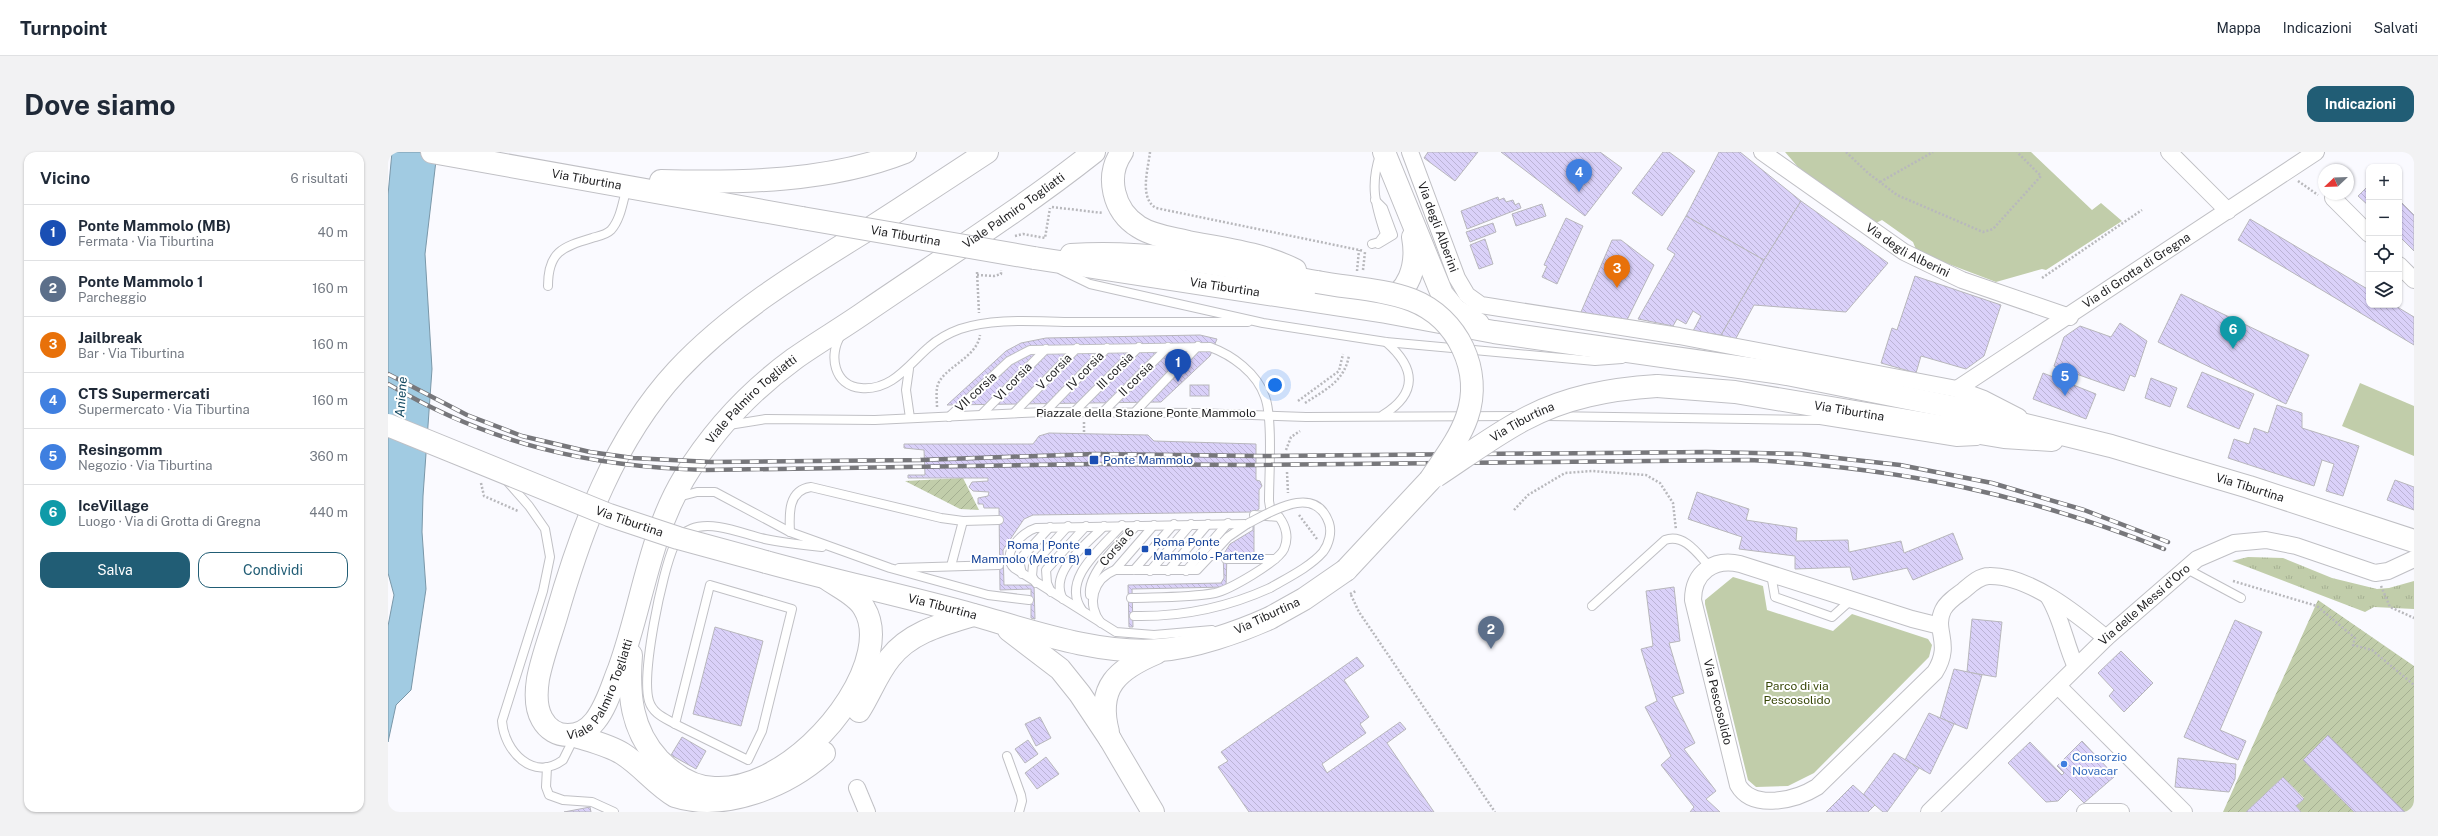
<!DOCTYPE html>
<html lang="it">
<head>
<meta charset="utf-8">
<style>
  :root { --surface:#fff; --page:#f2f2f3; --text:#1f2937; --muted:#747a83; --line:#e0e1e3; --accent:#215d75 }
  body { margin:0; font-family:"Public Sans",sans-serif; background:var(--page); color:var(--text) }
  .controls { position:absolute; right:12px; top:12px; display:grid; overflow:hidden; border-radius:8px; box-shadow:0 1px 3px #0004 }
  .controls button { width:36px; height:36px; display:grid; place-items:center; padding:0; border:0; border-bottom:1px solid var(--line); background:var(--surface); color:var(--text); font:20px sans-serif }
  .compass { position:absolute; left:1930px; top:12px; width:36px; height:36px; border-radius:50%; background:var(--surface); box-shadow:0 1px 3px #0004; rotate:247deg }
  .you { position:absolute; left:887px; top:233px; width:14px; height:14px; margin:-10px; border:3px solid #fff; border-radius:50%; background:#1a73e8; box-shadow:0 0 0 6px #1a73e833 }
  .badge { display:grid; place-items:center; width:26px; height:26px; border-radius:50%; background:var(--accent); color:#fff; font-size:13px; font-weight:700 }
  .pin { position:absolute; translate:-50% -33px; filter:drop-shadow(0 1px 2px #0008) }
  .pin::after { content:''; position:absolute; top:21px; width:14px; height:12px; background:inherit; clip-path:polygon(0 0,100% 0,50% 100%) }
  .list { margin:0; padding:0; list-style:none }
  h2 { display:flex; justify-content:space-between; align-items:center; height:52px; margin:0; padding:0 16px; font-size:17px }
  h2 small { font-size:13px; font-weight:400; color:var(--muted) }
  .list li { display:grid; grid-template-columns:26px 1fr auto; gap:12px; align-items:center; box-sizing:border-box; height:56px; padding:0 16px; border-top:1px solid var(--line) }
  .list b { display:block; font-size:15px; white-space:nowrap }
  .list p { margin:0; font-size:13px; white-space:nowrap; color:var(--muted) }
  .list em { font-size:13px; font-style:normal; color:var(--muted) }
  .actions { display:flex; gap:8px; padding:12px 16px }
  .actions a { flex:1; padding:9px 0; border:1px solid var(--accent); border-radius:12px; text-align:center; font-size:14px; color:var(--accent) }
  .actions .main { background:var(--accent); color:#fff }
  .icon { flex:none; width:22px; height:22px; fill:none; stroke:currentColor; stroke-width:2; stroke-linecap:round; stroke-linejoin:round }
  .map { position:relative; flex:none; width:2026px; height:660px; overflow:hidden; border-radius:12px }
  header { display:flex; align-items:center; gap:24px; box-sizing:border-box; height:56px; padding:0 20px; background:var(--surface); border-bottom:1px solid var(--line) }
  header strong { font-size:19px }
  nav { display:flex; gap:22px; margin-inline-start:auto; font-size:14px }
  .intro { display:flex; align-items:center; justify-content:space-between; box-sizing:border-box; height:96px; padding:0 24px }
  h1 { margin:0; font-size:28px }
  .button { padding:10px 18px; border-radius:12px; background:var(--accent); color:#fff; font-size:14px; font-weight:700 }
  main { display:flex; gap:24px; padding:0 24px }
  aside { flex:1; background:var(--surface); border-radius:12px; box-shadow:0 1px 3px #0004 }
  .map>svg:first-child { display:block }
</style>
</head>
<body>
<header>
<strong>Turnpoint</strong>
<nav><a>Mappa</a><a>Indicazioni</a><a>Salvati</a></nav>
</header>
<div class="intro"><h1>Dove siamo</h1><a class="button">Indicazioni</a></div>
<main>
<aside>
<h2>Vicino<small>6 risultati</small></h2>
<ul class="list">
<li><span class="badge" style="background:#1a4fb4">1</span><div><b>Ponte Mammolo (MB)</b><p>Fermata · Via Tiburtina</p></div><em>40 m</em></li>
<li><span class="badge" style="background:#5c6f8a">2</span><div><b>Ponte Mammolo 1</b><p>Parcheggio</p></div><em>160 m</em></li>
<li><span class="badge" style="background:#e8710a">3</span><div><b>Jailbreak</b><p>Bar · Via Tiburtina</p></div><em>160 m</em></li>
<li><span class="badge" style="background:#3f7fe0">4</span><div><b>CTS Supermercati</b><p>Supermercato · Via Tiburtina</p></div><em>160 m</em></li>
<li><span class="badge" style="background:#3f7fe0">5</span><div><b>Resingomm</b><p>Negozio · Via Tiburtina</p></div><em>360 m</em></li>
<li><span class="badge" style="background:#0f9aa8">6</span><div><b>IceVillage</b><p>Luogo · Via di Grotta di Gregna</p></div><em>440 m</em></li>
</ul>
<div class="actions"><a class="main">Salva</a><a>Condividi</a></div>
</aside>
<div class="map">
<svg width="2026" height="660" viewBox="0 0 2026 660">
  <defs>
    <pattern id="grass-tufts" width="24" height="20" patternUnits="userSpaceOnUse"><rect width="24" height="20" fill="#c1cdaa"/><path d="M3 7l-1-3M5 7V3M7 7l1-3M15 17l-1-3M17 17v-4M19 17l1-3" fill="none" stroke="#a5b092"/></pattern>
    <pattern id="garden-furrows" width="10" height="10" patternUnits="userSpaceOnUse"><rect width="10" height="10" fill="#c1cdaa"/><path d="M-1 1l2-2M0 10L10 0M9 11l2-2" fill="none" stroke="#a5b092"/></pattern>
    <pattern id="building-back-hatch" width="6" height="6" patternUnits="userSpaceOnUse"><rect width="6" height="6" fill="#dad1f9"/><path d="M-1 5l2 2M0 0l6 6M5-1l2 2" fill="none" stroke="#bbb3d5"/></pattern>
  </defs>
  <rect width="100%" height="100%" fill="#fafaff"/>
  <path fill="url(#grass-tufts)" d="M1860 405 1895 406 1944 426 1989 437 2001 436 2026 429V457L1986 455 1977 460 1844 409Z"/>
  <g fill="#c1cdaa">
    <path d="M1397 0H1643L1704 58 1713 51 1734 69 1658 118 1654 117 1608 130 1529 100 1525 90 1494 68 1486 72 1410 15Z"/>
    <path d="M1972 231 2026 254V304L1954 274Z"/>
    <path d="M1345 425 1375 434 1379 458 1445 479 1464 462 1540 487 1544 493 1541 505 1426 621 1400 634 1368 635 1360 628 1317 452V448Z"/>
  </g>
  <g fill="url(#garden-furrows)">
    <path d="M575 326 591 358 572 357 517 329Z"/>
    <path d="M1930 448 2026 514V660H2017L1940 583 1915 608 1966 660H1913L1908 654 1916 646 1895 625 1858 660H1835Z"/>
  </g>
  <path fill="#a1cbe2" stroke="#7a97a8" d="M4 0H49L37 102 44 217 35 344 34 380 38 437 23 538 8 553 0 590V474L6 443 0 421V43Z"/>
  <g fill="url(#building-back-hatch)" stroke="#b8b7bc">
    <path d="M1040 0H1090L1067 29 1036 6Z"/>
    <path d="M1113 0H1212L1234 16 1197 64Z"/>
    <path d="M1275 0H1281L1307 19 1274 64 1244 41Z"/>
    <path d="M1331 0H1352L1413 49 1376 108 1298 64Z"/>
    <path d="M1981 33V54L1970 44Z"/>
    <path d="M1110 45 1111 48 1116 46 1118 50 1125 48 1127 53 1131 51 1133 56 1079 77 1073 59Z"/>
    <path d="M2011 48 2026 63V99L2011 84Z"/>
    <path d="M1413 49 1500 111 1458 160 1366 153 1347 188 1333 183 1376 108Z"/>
    <path d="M1154 52 1158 64 1128 74 1124 62Z"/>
    <path d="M1298 64 1376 108 1333 183 1305 179 1313 164 1305 159 1298 172 1289 167 1285 174 1250 167 1287 102 1279 97Z"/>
    <path d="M1178 66 1195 74 1169 132 1154 125 1159 114 1156 113Z"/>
    <path d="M1862 67 1981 138V153H2006L2026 165V193L1850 88Z"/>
    <path d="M1105 71 1108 80 1082 90 1078 80Z"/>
    <path d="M1097 87 1105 112 1091 117 1082 93Z"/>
    <path d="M1224 88H1233L1266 113 1238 170 1215 167 1193 160Z"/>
    <path d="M1527 124 1613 153 1596 204 1578 217 1533 204 1528 221 1493 211 1504 176 1509 178Z"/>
    <path d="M1793 142 1921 203 1898 252 1770 190Z"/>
    <path d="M1732 171 1759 189 1747 225 1742 223 1736 239 1666 214 1676 185 1692 174 1723 185Z"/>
    <path d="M812 183 829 187 822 204 773 250 559 253 618 199 633 191 658 186Z"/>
    <path d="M1814 220 1866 242 1851 277 1799 255Z"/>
    <path d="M1655 221 1708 242 1698 267 1645 247Z"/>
    <path d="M1763 226 1789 236 1782 255 1757 246Z"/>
    <rect x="802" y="233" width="19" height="11"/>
    <path d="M1889 253 1914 261V276L1971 294 1955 344 1938 339 1946 312 1934 308 1926 334 1840 306 1846 287 1861 292 1866 276 1880 281Z"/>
    <path d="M661 281 760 283 766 289 868 292V328L872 329 874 334 871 338V357L866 360V401L839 402 838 435 744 437 745 475H741L740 433 833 431 836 426 835 403 842 392 865 378V360L645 363 636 367 615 398 616 433H646L647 467 643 466V437L612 438 611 356H596L595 352H590V346L600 344 601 340 585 339 581 335 584 330 600 329V326H520V323H537L536 298 516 296V292H645L651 284Z"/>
    <path d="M2007 328 2026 335V358L1999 348Z"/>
    <path d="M1309 340 1361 357 1358 368 1409 376 1408 389 1460 388 1461 400 1513 389 1516 401 1565 381 1575 407 1525 428 1519 416 1465 428 1462 415 1407 417V404L1351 397 1354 385 1300 367Z"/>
    <path d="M1286 435 1292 489 1281 491 1296 541 1284 545 1307 591 1296 597 1328 639 1318 647 1332 660H1302L1306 655 1273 613 1283 604 1257 555 1269 549 1253 497 1265 494 1258 439Z"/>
    <path d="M1584 467 1614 470 1608 525 1579 520Z"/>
    <path d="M1847 468 1874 480 1832 578 1858 589 1850 608 1796 585Z"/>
    <path d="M327 475 375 489 353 574 305 562Z"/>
    <path d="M1733 499 1765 531 1736 560 1721 544 1726 538 1710 521Z"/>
    <path d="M969 505 976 514 956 528 981 565 972 572 978 581 934 612 939 621 1012 570 1018 577 999 591 1046 660H861L830 615 840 609 833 600Z"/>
    <path d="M1566 517 1594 523 1579 577 1552 566Z"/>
    <path d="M1541 561 1566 572 1542 622 1517 608Z"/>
    <path d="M652 565 663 586 648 594 637 572Z"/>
    <path d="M1940 583 2017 660H1966L1915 608Z"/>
    <path d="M294 585 318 599 308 617 283 603Z"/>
    <path d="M640 588 650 602 637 611 627 597Z"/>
    <path d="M1694 589 1727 624 1696 651 1682 637 1670 649 1658 650 1620 611 1642 590 1674 623 1676 621 1669 614Z"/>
    <path d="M1506 601 1531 616 1499 660H1495L1475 643Z"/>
    <path d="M658 605 671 622 649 637 637 621Z"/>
    <path d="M1790 606 1848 612 1847 627 1841 640 1787 635Z"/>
    <path d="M1895 625 1916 647 1908 654 1913 660H1858Z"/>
    <path d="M1465 633 1487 653 1480 660H1438Z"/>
    <path d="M202 655 203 660H176Z"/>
  </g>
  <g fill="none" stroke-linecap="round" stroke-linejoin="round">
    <g stroke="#c0c0c5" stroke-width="10">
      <g id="lane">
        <path d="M987 48 995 56 1005 83 990 92"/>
        <path d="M984 92 991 90 997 82C987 52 982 33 992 3"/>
        <path d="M673 118 702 132 875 171 998 190 1207 209 1234 207"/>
        <path d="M160 134C160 100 174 95 204 86 211 84 218 83 223 78 233 67 235 48 239 35"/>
        <path d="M453 183C440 203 446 234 473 236 504 239 521 212 541 195 550 187 561 181 572 177 607 165 650 170 687 170 745 170 802 170 860 170"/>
        <path d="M521 217 518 238 522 266"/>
        <path d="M716 259 780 195"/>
        <path d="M657 260 719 196"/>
        <path d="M686 260 751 195"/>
        <path d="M747 260 810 194"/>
        <path d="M626 261 689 196"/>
        <path d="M593 263 658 197"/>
        <path d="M995 263C1030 241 1028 216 998 190"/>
        <path d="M1159 264 1432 268 1569 290 1589 289"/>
        <path d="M561 265 621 209 642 198 822 195C844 203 869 221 877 245 885 266 881 324 881 349L882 355 891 365"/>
        <path d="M341 273 378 267 487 268 657 260 810 261 918 265 1129 264"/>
        <path d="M118 328 141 354 157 377 162 405 155 439 114 569C116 599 145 630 175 608L187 584"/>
        <path d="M290 345 309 340H327L402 380 502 416 600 443 641 448"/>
        <path d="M402 380C401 362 400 338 423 335L553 366 575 369 611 368"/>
        <path d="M838 407H887"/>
        <path d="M563 414 575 369"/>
        <path d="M511 416 611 413"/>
        <path d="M1797 416 1853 446"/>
        <path d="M727 418 766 373"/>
        <path d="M746 418 786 372"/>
        <path d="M762 419 803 372"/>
        <path d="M780 419 820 372"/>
        <path d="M798 419 840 371"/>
        <path d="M634 422 631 408 662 375"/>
        <path d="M1383 422 1387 445 1444 465 1463 448"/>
        <path d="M648 431 644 424 645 413 680 374"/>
        <path d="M322 433 404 457 374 579 360 608 287 572Z"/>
        <path d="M663 440 659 431 658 418 698 374"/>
        <path d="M702 443C699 420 734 389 749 373"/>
        <path d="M743 446C771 445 799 446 827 441 841 438 890 410 896 397 901 386 898 374 891 365L866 363"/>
        <path d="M675 447C660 420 698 393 716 374"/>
        <path d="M1204 454 1277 388C1296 381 1310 402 1321 414"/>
        <path d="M694 458C672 427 715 395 734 373"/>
        <path d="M746 464C794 465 838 456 882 436"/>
        <path d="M713 471C698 452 705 427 727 418H809L840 385 859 372"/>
        <path d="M824 478 766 483 728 480 626 416C612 402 634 380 648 376L859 372"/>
        <path d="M287 572C277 566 265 562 261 549 253 522 274 420 286 394 289 386 295 380 303 377 325 368 355 382 377 387 396 391 415 393 434 395"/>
        <path d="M619 604 633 643 634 649 631 660"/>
        <path d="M159 615 158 635 161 643 175 648 204 650 226 660"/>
      </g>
    </g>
    <g stroke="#c0c0c5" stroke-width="18">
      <g id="street">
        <path id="s1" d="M1022 0 1069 126 1079 143 1093 153 1291 184 1569 237 1596 247 1631 265"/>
        <path id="s2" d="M1374 0 1516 100 1574 128 1682 165"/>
        <path d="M1781 0 1840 59"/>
        <path d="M1945 46 1981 82"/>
        <path d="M2011 113 2026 128"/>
        <path id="s3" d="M1569 237 1928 0"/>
        <path d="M1660 444C1674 466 1677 492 1688 515"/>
        <path id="s4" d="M1552 474 1524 467 1352 412C1326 406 1305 420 1305 448L1350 633C1365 659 1408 648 1429 635L1547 520C1565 491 1545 479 1555 458 1559 450 1568 444 1575 439 1582 433 1591 424 1601 424 1641 423 1689 462 1718 486"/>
        <path d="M1670 534 1796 660"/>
        <path d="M469 636 479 660"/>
        <path id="s5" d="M1541 660 1718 486 1809 407 1846 391 1878 388 1908 394 1987 421 2000 419 2026 407"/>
        <path d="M1697 660H1733"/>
      </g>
    </g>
    <g stroke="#c0c0c5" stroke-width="24">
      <path id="secondary" d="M722 587 765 660"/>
    </g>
    <g stroke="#c0c0c5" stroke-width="24">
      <g id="primary">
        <path id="s6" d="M44 0 414 66"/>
        <path id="s7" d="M599 0C561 25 523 50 484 75 416 117 344 160 289 219 226 287 193 378 168 465 162 485 154 506 150 527 148 540 147 555 154 567 166 589 193 587 207 569 219 554 224 534 231 517 254 454 261 384 296 326 324 280 362 239 406 207 430 190 456 175 480 158 556 106 634 57 706 0"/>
        <path d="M734 0C717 24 725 59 751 75 765 84 784 86 800 90 837 97 873 101 907 118"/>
        <path d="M996 0 1054 142 1067 158 1090 172"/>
        <path d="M273 29C354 31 441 30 517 0"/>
        <path d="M683 103C766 97 848 116 929 130"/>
        <path id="s8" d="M646 106 998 160 1106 180 1399 222 1564 255 1723 294 1861 335 2026 389"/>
        <path d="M993 151C1022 143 1030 112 1025 85"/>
        <path id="s9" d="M1269 234 1347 240 1616 285 1664 288"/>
        <path id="s10" d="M378 410C447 429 517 444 586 463 643 479 712 503 772 498 805 496 851 480 882 466"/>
        <path d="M958 418 1042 328"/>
        <path d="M621 478 672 517 692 542 722 587"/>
        <path d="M243 503C240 542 243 578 271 608 286 623 305 636 327 636 392 639 468 561 481 500 484 486 484 469 476 456 469 443 450 435 438 426"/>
        <path d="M471 559C482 542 489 522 502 506 522 480 555 472 585 463"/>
        <path d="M720 580C708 535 730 517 768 501"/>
        <path d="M187 584C203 589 221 593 235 602 254 614 268 633 287 644 337 660 399 634 436 601"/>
      </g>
    </g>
    <g stroke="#b8b8bc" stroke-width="2.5" stroke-dasharray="2 2" stroke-linecap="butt">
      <path d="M762 0C760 18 751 46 768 56L976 99"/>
      <path d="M1458 0 1480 21 1509 43 1595 80 1605 77 1653 24 1629 0"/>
      <path d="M1910 29 1930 43"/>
      <path d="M1492 30 1545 0"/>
      <path d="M664 55 715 61"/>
      <path d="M627 84 635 82 657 86 662 56"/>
      <path d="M975 118 977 100"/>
      <path d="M969 119 971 98"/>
      <path d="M589 120 591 161"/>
      <path d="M589 123 606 124 613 122V118"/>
      <path d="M1654 126 1754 58"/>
      <path d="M910 249 951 219 955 202"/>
      <path d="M917 251C937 238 957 229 961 203"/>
      <path d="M549 255C549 249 548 242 549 236 552 216 589 207 592 183"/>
      <path d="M696 270V281"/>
      <path d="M898 298 903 285 912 279"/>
      <path d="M899 320 900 341"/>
      <path d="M93 331 96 344 130 359"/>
      <path d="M1126 358 1140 343 1177 321 1204 319 1258 323 1272 331 1285 351 1288 378"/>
      <path d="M911 363 929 387"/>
      <path d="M1845 429 1929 454 1967 486 1965 493 1984 498 2026 533"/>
      <path d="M1993 434 2002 455 2026 466"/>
      <path d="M962 442 968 439"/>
      <path d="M963 443 971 460 1107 660"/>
    </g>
    <use href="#lane" stroke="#fff" stroke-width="8"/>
    <use href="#street" stroke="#fff" stroke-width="16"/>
    <use href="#secondary" stroke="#fff" stroke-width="22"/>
    <use href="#primary" stroke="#fff" stroke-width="22"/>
    <g stroke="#77777b" stroke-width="4.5">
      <g id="rail">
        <path d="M0 222 79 263 134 284 202 300 245 306 323 310 532 308 706 302 871 304 1318 300 1413 302 1512 313 1604 331 1696 358 1780 390"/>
        <path d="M0 232C102 292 201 315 318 318L707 312 863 313 1361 308C1509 315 1638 342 1776 397"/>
      </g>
    </g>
    <use href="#rail" stroke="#fff" stroke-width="3" stroke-dasharray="9" stroke-linecap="butt"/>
    <g stroke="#c0c0c5" stroke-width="10" stroke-linecap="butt">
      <path id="lane-bridge" d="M859 372C883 360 927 331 941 371 944 380 941 392 935 400 922 415 899 426 882 436"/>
    </g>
    <g stroke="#c0c0c5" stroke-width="24" stroke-linecap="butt">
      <g id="primary-bridge">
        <path id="s11" d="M414 66 646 106"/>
        <path d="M929 130C960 136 995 137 1024 148 1070 166 1095 219 1079 265 1071 288 1055 308 1042 328"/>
        <path id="s12" d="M0 273 221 363 290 386 378 410"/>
        <path id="s13" d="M1048 324C1077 305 1105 284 1135 268 1177 245 1222 237 1269 234"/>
        <path d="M882 466 916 447 958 418"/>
      </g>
    </g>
    <use href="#lane-bridge" stroke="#fff" stroke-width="8"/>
    <use href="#primary-bridge" stroke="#fff" stroke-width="22"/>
  </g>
  <g fill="#1a4fb4" stroke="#fff" stroke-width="1.5">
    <rect x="701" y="303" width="10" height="10" rx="2"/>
    <rect x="753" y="393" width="8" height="8" rx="2"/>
    <rect x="696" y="396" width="8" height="8" rx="2"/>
  </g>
  <circle fill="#3f7fe0" stroke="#fff" stroke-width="1.5" cx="1676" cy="612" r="4"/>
  <g text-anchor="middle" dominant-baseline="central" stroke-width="4" stroke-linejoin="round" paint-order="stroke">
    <g font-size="12" fill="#1f1f21" stroke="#fff">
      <text stroke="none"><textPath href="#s6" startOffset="157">Via Tiburtina</textPath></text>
      <text stroke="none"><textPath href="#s7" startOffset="1514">Viale Palmiro Togliatti</textPath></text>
      <text stroke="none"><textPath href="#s1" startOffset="80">Via degli Alberini</textPath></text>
      <text stroke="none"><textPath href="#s11" startOffset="105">Via Tiburtina</textPath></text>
      <text stroke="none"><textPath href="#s2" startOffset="176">Via degli Alberini</textPath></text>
      <text stroke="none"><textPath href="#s3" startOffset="215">Via di Grotta di Gregna</textPath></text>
      <text stroke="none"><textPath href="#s8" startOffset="193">Via Tiburtina</textPath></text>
      <text transform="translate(697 219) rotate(-46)">IV corsia</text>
      <text transform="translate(727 219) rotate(-45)">III corsia</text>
      <text transform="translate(666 220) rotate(-46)">V corsia</text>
      <text transform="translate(748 227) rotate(-45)">II corsia</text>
      <text transform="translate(625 230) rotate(-46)">VI corsia</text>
      <text transform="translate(588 240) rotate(-43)">VII corsia</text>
      <text stroke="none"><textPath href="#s7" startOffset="1190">Viale Palmiro Togliatti</textPath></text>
      <text stroke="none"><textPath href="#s9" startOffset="194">Via Tiburtina</textPath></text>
      <text x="758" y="261">Piazzale della Stazione Ponte Mammolo</text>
      <text stroke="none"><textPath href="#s13" startOffset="102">Via Tiburtina</textPath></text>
      <text stroke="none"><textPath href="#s8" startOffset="1239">Via Tiburtina</textPath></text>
      <text stroke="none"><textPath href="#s12" startOffset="260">Via Tiburtina</textPath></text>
      <text transform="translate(729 395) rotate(-49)">Corsia 6</text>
      <text stroke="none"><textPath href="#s5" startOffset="299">Via delle Messi d'Oro</textPath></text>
      <text stroke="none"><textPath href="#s10" startOffset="182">Via Tiburtina</textPath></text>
      <text transform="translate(879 464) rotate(-25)">Via Tiburtina</text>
      <text stroke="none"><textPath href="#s7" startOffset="854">Viale Palmiro Togliatti</textPath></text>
      <text stroke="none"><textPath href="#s4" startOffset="384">Via Pescosolido</textPath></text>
    </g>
    <g font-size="12" fill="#164399" stroke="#fff" text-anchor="start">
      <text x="715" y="308">Ponte Mammolo</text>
      <text x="765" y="390">Roma Ponte<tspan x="765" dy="14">Mammolo - Partenze</tspan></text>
      <text x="692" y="393" text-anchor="end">Roma | Ponte<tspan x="692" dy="14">Mammolo (Metro B)</tspan></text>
    </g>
    <g font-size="12" fill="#374607" stroke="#fff">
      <text x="1409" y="534">Parco di via<tspan x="1409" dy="14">Pescosolido</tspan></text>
    </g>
    <g font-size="12" fill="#366cbe" stroke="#fff" text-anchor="start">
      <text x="1684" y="605">Consorzio<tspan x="1684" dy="14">Novacar</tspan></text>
    </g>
    <g font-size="13" font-style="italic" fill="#134961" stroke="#fff">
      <text transform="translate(13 245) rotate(-86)">Aniene</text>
    </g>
  </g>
</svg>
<div class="controls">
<button>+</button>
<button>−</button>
<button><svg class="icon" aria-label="locate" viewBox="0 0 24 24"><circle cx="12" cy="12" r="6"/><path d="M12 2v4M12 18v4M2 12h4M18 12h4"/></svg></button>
<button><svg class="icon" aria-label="layers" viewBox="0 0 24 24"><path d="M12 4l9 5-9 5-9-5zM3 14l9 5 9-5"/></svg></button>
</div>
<svg class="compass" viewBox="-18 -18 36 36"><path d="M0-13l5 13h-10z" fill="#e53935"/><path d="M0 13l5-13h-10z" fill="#747a83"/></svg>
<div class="you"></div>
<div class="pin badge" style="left:790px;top:230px;background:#1a4fb4">1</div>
<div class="pin badge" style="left:1103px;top:497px;background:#5c6f8a">2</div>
<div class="pin badge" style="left:1229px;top:136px;background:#e8710a">3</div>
<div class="pin badge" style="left:1191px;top:40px;background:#3f7fe0">4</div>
<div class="pin badge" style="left:1677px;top:244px;background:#3f7fe0">5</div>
<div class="pin badge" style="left:1845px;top:197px;background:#0f9aa8">6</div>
</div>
</main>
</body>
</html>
